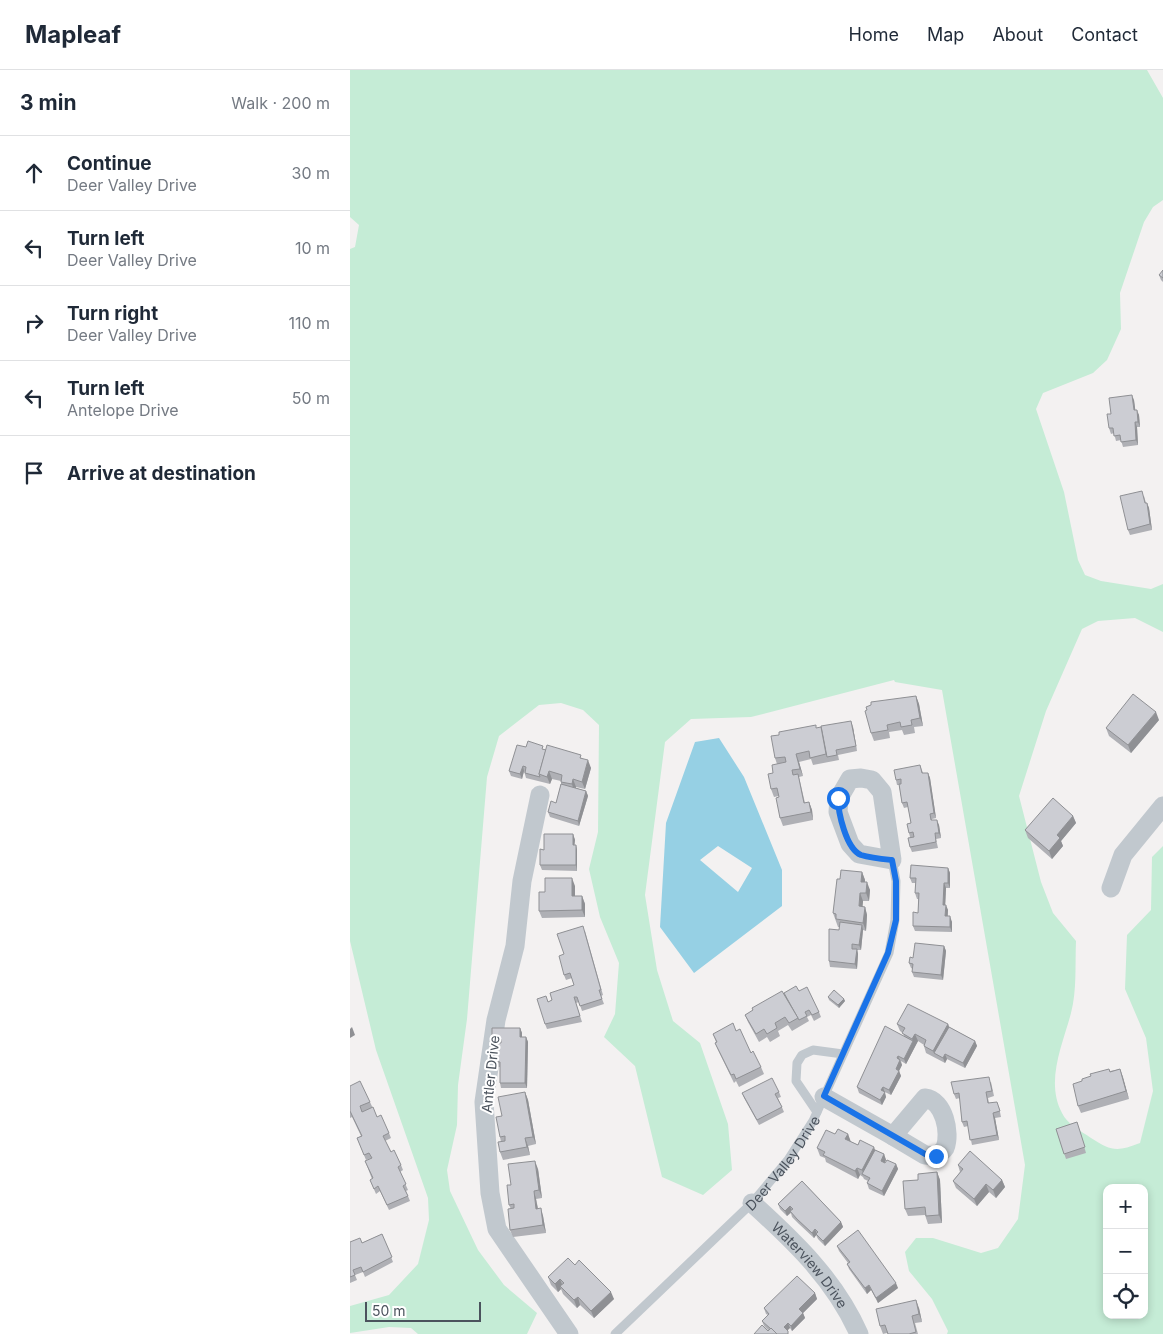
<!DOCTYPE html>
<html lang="en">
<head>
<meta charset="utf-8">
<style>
  :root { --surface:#fff; --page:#f6f6f7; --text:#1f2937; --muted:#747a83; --line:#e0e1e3 }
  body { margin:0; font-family:Inter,sans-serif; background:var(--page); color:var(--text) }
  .controls { position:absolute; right:15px; bottom:15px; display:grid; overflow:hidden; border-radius:10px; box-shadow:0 2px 8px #0003 }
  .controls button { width:45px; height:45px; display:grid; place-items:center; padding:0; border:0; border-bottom:1px solid var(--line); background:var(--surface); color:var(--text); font:25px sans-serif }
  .scale { position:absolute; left:15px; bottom:12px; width:116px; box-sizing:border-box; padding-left:5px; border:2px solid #4b535d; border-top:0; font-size:14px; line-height:18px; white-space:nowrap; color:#4b535d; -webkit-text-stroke:4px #fff; paint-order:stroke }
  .stop { position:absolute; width:15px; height:15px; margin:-11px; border:4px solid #1a73e8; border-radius:50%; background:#fff }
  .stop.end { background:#1a73e8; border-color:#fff; box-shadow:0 1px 5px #0008 }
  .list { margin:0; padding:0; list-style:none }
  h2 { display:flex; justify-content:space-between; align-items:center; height:65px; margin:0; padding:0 20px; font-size:21px }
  h2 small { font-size:16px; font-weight:400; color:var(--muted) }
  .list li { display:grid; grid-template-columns:32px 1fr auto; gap:15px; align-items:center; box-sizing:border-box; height:75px; padding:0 20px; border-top:1px solid var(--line) }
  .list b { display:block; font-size:19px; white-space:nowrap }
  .list p { margin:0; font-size:16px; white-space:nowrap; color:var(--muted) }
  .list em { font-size:16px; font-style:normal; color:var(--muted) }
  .icon { flex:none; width:28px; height:28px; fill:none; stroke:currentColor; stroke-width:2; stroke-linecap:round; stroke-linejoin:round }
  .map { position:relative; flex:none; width:813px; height:1264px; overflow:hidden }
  header { display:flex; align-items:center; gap:30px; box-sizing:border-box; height:70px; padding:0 25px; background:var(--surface); border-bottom:1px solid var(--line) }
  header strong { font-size:24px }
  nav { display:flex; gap:28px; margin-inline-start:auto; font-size:18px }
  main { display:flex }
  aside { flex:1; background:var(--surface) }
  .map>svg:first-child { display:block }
</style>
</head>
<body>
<header>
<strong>Mapleaf</strong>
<nav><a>Home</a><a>Map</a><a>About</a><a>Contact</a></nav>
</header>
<main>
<aside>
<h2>3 min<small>Walk · 200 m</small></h2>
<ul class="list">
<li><svg class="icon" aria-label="ahead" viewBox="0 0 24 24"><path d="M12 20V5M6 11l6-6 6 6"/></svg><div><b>Continue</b><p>Deer Valley Drive</p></div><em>30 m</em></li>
<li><svg class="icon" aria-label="left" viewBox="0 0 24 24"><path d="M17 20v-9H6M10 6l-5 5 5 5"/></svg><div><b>Turn left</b><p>Deer Valley Drive</p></div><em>10 m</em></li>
<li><svg class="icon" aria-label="right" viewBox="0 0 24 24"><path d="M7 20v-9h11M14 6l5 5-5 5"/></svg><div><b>Turn right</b><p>Deer Valley Drive</p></div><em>110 m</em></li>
<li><svg class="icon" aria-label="left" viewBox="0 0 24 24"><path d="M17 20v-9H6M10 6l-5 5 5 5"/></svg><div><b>Turn left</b><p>Antelope Drive</p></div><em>50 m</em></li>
<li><svg class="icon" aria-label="arrive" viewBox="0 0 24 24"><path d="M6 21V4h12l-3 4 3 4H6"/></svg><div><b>Arrive at destination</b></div></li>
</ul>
</aside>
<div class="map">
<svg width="813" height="1264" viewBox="0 0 813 1264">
  <rect width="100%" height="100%" fill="#f3f1f1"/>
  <path fill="#c5ecd6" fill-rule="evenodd" d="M0 0H797L813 28V130L803 137 794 152 770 223 771 259 757 290 743 303 693 323 686 339 714 422 728 490 735 505 751 511 801 519 813 514V562L785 548 748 551 732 559 696 641 669 726 691 812 703 843 726 871C725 894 727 921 721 943 713 974 695 1011 712 1043 717 1054 731 1061 741 1068 761 1081 767 1082 790 1073L803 1021 796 968 775 919 777 865 801 840 802 787 813 776V1264H597L598 1261 582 1229 559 1201 555 1182 566 1168H583L631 1183 648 1178 668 1149 675 1095 592 620 545 612 544 610 401 647 341 649 315 672 295 825 307 900 323 951 350 973 378 1054 382 1100 353 1125 312 1107 285 996 254 967 265 944 269 893 250 847 239 799 248 762 249 655 233 640 211 633 189 635 149 666 137 707 117 949 108 1015 107 1055 97 1100 100 1121 128 1180 154 1215 187 1243 177 1264H68L61 1258 39 1257 0 1263V1236L39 1225 68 1194 79 1150 78 1128 26 980 0 871V179L5 177 9 155 0 147ZM757 1118H794V1245H757Z"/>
  <path fill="#96d0e4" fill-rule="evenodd" d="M369 668 394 707 432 800V836L344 903 310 857 316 753 345 672ZM368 776 402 798 388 822 350 790Z"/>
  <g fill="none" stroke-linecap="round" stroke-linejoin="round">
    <g stroke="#c1c8ce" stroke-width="9">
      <path d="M467 1042 446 1011 447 993 452 985 463 980 493 984"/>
      <path id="s1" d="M265 1264 402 1133 438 1090 463 1051 539 883 545 850 546 811 542 790"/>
    </g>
    <g stroke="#c1c8ce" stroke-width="19">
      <path d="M511 708 522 710 532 722 542 790 509 784 500 774 488 742 489 728 500 709Z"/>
      <path d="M190 725 172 811 165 876 146 950 134 1032 140 1123 147 1159 219 1264"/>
      <path d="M761 818 773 785 813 736"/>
      <path d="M474 1027 543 1066"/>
      <path d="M575 1028C594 1030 601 1063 595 1078 593 1081 589 1084 586 1086L575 1085 543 1066Z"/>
      <path id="s2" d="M402 1133C445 1172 485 1210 509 1264"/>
    </g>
  </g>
  <g fill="#afb0b5">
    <path d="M813 200V212L811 210 809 205Z"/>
    <path d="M784 330 785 340 789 345 790 357H787L788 375 773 377 771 370 766 371 764 363 761 364 759 358 761 344Z"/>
    <path d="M794 426 796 433H797L799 438 802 460 780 465 778 460Z"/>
    <path d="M566 626 569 634 573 656 564 657 565 663 554 665 552 660 539 662 540 668 524 671 521 663Z"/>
    <path d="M809 650 781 683 759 666 756 658Z"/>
    <path d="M503 657 507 681 488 685 489 690 463 695 461 689 449 692 453 706 449 707 455 733 459 732 462 740 463 750 433 756 430 748 429 726 424 727 421 719 423 703 427 694 425 688 467 658Z"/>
    <path d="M176 677 194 680 232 688 241 698 235 719 226 717V718L236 721 238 726 229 756 200 747 198 742 206 733 211 714V711L202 709 200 714 176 708 174 701 172 709 161 706 159 701Z"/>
    <path d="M570 695 573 703H578L580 708 586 748 582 749V750L589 755 591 768 586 769 588 778 562 782 560 777V767L559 763 561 753 558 737 554 738 552 733 549 715H547L546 710Z"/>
    <path d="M723 746 726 753 711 771 713 776 702 789 678 768 675 760Z"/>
    <path d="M223 764 225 770 224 775H226L227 780V801L192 800 190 795 194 780Z"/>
    <path d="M598 798 600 803V818H596L595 835 598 840V846L602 852V862L565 861 563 856 568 843V829H567L565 823 566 813H562L560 808Z"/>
    <path d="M512 802 515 810V812L520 820 519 831H513L512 837H515L517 845 516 861 513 860 511 880H507L508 884 507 899 480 897 479 891 489 860 490 857H488L483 843 490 809Z"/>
    <path d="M225 816V826H232L235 834V847L192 848 189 841 195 822Z"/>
    <path d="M235 861 253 925 251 926 254 934 232 941 229 932 226 933 232 952 197 959 195 954 198 932 202 930 224 915 222 908 216 910 214 905V884Z"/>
    <path d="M594 876 596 881 593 910 564 907 562 902 563 899 561 898 559 893 563 888Z"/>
    <path d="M449 921 469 942 471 947 464 951 461 945 457 947 459 951 442 961 438 955 428 961 430 966 420 972 417 967 409 972 398 952 395 945 403 941 402 938 434 923Z"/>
    <path d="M478 927 494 929 495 931 489 938 479 930Z"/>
    <path d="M547 954H598L599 957 625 971 627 976 615 998 597 989 595 993 576 983 574 976V975L568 971 556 994 551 991 552 995 549 1001 551 1006 541 1025 535 1022 536 1027 532 1035 509 1023 507 1017 554 966 553 963 550 961Z"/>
    <path d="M170 958 172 963V967H176L178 972 177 1018H151L150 1013V997H146L144 991 145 973H143L142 968Z"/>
    <path d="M386 961 401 983 411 997 414 1004 389 1017 386 1011 384 1013 368 980 365 973 366 972 363 964Z"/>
    <path d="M770 999 779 1029 731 1043 728 1036 732 1011 760 1001Z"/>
    <path d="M641 1012 644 1026 638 1028 639 1033 649 1037 651 1047 645 1048 649 1070 622 1075 618 1056 614 1057 612 1052 610 1028 606 1029 604 1024Z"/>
    <path d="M0 1016 20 1032 27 1047 39 1063 41 1068 35 1071 41 1082 51 1095 53 1100 50 1102 58 1120 56 1121 60 1131 39 1140 30 1121 26 1124 20 1110 22 1109 15 1091 21 1088 16 1090 7 1068 11 1066 2 1047 0 1048Z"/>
    <path d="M175 1022 178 1030 186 1074 178 1076 180 1085 153 1090 150 1082 151 1072 150 1067Z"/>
    <path d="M429 1022 431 1027 428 1028 434 1042 409 1055 394 1028 392 1023Z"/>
    <path d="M727 1052 736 1083 716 1089 706 1059Z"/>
    <path d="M485 1064H498L500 1071 508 1075 525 1080 534 1084 536 1090 534 1093 546 1094 548 1099 534 1126 519 1119 517 1113 518 1111 514 1109 513 1107 510 1105 508 1109 476 1092 475 1088 470 1086 467 1078Z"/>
    <path d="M608 1095 652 1110 655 1117 646 1128 639 1122 627 1136 606 1118 603 1111 610 1102Z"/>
    <path d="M188 1099 192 1128 186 1129 188 1138 193 1146 196 1163 163 1167 160 1160 161 1139 159 1135 161 1115Z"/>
    <path d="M587 1102 590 1110 592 1153 578 1154 575 1145 558 1146 555 1139 568 1110Z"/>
    <path d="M452 1111 491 1152 493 1157 475 1176 468 1169 466 1165 464 1168 449 1154 442 1147 441 1143 437 1146 430 1139 428 1134Z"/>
    <path d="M32 1164 43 1192 15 1207 13 1202 5 1205 7 1210 0 1213V1172L12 1173Z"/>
    <path d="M487 1176 548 1218 528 1233 521 1220 517 1224 499 1199 497 1194 498 1193 489 1181Z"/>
    <path d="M225 1195 264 1229 244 1248 230 1235 227 1238 213 1224 211 1219 208 1222 201 1215 198 1207Z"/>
    <path d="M465 1223 467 1229 453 1243 455 1248 442 1261 440 1258 418 1261H419L414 1256 412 1251 418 1245 416 1244 414 1238Z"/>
    <path d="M569 1238 572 1252 565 1253 568 1264H538L537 1263 533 1264 530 1256Z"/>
  </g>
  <g fill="#8f9094">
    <path d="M782 325 784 330 786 345 784 340Z"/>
    <path d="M787 340 789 345 790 357 788 352Z"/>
    <path d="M785 352 787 357 788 375 786 370Z"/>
    <path d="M797 433 799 438 802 460 800 454Z"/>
    <path d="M566 626 569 634 573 656 570 648Z"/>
    <path d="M806 642 809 650 781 683 778 675Z"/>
    <path d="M501 651 503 657 507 681Z"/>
    <path d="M446 684 449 692 453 706 450 699Z"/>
    <path d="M238 690 241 698 235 719 232 712Z"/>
    <path d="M173 696 174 701 172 709 170 704Z"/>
    <path d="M199 701 202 709 200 714 197 707Z"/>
    <path d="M578 703 580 708 586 748 584 743Z"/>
    <path d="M223 709 226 717 224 722 222 714Z"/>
    <path d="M236 721 238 726 229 756 228 751Z"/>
    <path d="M459 732 462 740 463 750 461 742Z"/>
    <path d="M723 746 726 753 711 771 713 776 702 789 699 781 707 765Z"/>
    <path d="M587 750 589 755 591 768 589 763Z"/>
    <path d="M223 764 225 770 224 780 223 775Z"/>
    <path d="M226 775 227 780V801L226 795Z"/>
    <path d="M598 798 600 803V818L598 813Z"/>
    <path d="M512 802 515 810 514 819 511 812Z"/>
    <path d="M222 808 225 816V833L222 826Z"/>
    <path d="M517 812 520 820 519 831 516 823Z"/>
    <path d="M594 813 596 818 595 840 593 835Z"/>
    <path d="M510 823 513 831 512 844 509 836Z"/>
    <path d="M232 826 235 834V847L232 840Z"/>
    <path d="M596 835 598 840 597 851 595 846Z"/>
    <path d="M515 837 517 845 516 861 513 853Z"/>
    <path d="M600 846 602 852V862L600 857Z"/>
    <path d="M512 855 513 860 511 880 509 875Z"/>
    <path d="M594 876 596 881 593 910 591 905Z"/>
    <path d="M507 879 508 884 507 899 505 894Z"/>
    <path d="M494 929 495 931 489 938 488 935Z"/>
    <path d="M598 954 601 962 584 983 583 981Z"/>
    <path d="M2 957 5 965 0 968V959Z"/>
    <path d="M170 958 172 963V972L170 967Z"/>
    <path d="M565 964 568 971 556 994 554 989 563 971 562 969Z"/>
    <path d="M176 967 178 972 177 1018 175 1013Z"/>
    <path d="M625 971 627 976 615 998 613 993Z"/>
    <path d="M595 984 597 989 595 993 593 988Z"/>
    <path d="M548 986 552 995 549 1001 551 1006 541 1025 539 1020 546 999 547 988Z"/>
    <path d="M770 999 773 1007 779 1029 776 1021Z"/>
    <path d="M533 1017 536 1027 532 1035 530 1030 531 1020Z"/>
    <path d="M175 1022 178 1030 186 1074 183 1067Z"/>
    <path d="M643 1043 645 1048 649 1070 647 1065Z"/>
    <path d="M498 1064 501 1072 495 1069Z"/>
    <path d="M175 1068 178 1076 180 1085 177 1077Z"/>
    <path d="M524 1077 527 1085 514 1105 512 1100Z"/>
    <path d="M534 1084 536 1090 533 1096 531 1091Z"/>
    <path d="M185 1091 188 1099 192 1128 189 1120Z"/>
    <path d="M546 1094 548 1099 534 1126 532 1121Z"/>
    <path d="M507 1098 510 1105 508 1109 505 1101Z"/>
    <path d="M587 1102 590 1110 592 1153 589 1145Z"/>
    <path d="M652 1110 655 1117 646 1128 643 1120Z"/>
    <path d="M636 1114 639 1122 627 1136 624 1129Z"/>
    <path d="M184 1121 186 1129 189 1146 186 1139Z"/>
    <path d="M440 1136 442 1141 437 1146 435 1141Z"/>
    <path d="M191 1138 193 1146 196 1163 193 1155Z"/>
    <path d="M491 1152 493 1157 475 1176 473 1171Z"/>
    <path d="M465 1159 467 1164 464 1168 462 1163Z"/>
    <path d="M210 1209 213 1217 210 1216 211 1219 208 1222 205 1214Z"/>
    <path d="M546 1213 548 1218 528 1233 526 1228Z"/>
    <path d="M519 1215 521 1220 517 1224 515 1218Z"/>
    <path d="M261 1222 264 1229 244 1248 241 1241Z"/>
    <path d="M465 1223 467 1229 453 1243 455 1248 442 1261 441 1256 449 1239Z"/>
    <path d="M228 1227 230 1235 227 1238 224 1230Z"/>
    <path d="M566 1230 569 1238 572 1252 569 1244Z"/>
    <path d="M438 1253 440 1258 436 1262 434 1257Z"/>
  </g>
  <g fill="#cccdd3" stroke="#8f9094">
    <path d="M813 200V208L809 205Z"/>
    <path d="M782 325 784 340H787L788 352H785L786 370 771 372 770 365 764 366 763 358H759L757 344H761L759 328Z"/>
    <path d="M792 421 795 433H797L800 454 778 460 770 426Z"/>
    <path d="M783 624 806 642 778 675 756 658Z"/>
    <path d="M566 626 570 648 561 650 562 655 551 657 550 652 537 655 538 660 521 663 515 641 517 640 516 637 521 635V632Z"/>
    <path d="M501 651 506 676 486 680 487 685 477 687 471 656Z"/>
    <path d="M466 655V658L471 657 476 684 460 688 459 681 446 684 450 699 442 700 443 705 448 704 454 733 459 732 461 742 430 748 426 728 429 727 427 718 421 719 418 704 423 703 422 695 436 692 435 687 425 688 421 666 429 665V662Z"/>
    <path d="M178 671 193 676 192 679 196 680 189 704 190 707 175 703 176 697 173 696 170 704 159 701 167 675 176 677Z"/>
    <path d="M197 675 231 685 230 688 238 690 232 712 223 709 222 714 211 712 212 705 199 701 197 707 189 704Z"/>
    <path d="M570 695 572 703H578L584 743 580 744 581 750H587L589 763H585L586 772 560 777 558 768 564 767 563 762 559 763 557 754 561 753 557 732 552 733 549 714H551V709L546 710 544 700Z"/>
    <path d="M211 714 236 721 228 751 198 742 201 731 206 733Z"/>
    <path d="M703 728 723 746 707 765 710 768 699 781 675 760Z"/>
    <path d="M194 764H223V775H226V795H190V779L194 780Z"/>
    <path d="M561 795 598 798V813H594L593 835H596L595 846H600V857L563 856V842L568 843 569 823H565L566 808H560Z"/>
    <path d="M491 800 512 802 511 812H517L516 823H510L509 836 515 837 513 853 486 849V844L483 843 487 809H490Z"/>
    <path d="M195 808H222V826H232V840L189 841V822H195Z"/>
    <path d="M490 852 512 855 509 875 502 874V879H507L505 894 479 891V859L489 860Z"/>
    <path d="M233 856 251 920H249L252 929 230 936 227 927H224L230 946 195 954 187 929 196 926 198 932 202 930 200 923 224 915 220 903 214 905 209 886 214 884 207 864Z"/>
    <path d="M565 873 594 876 591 905 562 902 563 894 559 893 560 887 563 888Z"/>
    <path d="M446 916 449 921 457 917 469 942 462 945 459 940 455 942 457 946 449 950 434 923Z"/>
    <path d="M484 920 494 929 488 935 478 927Z"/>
    <path d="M432 921 448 948 439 953 435 947 425 953 427 958 417 964 414 959 406 964 395 945 403 940 402 938Z"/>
    <path d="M558 934 598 954 583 981 574 976 576 970 565 964 562 969 552 963 555 958 547 954Z"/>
    <path d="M383 953 386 961 390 959 401 983 403 981 411 997 386 1009 384 1004 381 1005 365 973 367 972 363 964Z"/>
    <path d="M535 956 563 971 554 989 548 986 547 988 550 990 546 999 549 1001 539 1020 533 1017 531 1020 535 1022 530 1030 507 1017Z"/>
    <path d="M599 957 625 971 613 993 595 984 593 988 584 983Z"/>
    <path d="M142 958H170V967H176L175 1013H150V992L144 991V982L145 973H151V969L142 968Z"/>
    <path d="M759 999 760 1002 770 999 776 1021 728 1036 723 1014 732 1011V1009L741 1006 740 1004Z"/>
    <path d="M639 1007 642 1021 636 1022 638 1033 647 1032 650 1041 643 1043 647 1065 620 1070 617 1051 612 1052 609 1023 604 1024 601 1012Z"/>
    <path d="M422 1008 429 1022 425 1024 432 1037 407 1050 392 1023Z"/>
    <path d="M10 1011 20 1032 10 1036 12 1042 23 1037 27 1047 31 1045 39 1063 33 1066 41 1082 44 1080 51 1095 48 1097 56 1114 53 1116 58 1126 37 1135 28 1116 24 1119 20 1110 23 1108 15 1091 22 1088 19 1083 14 1085 7 1068 12 1066 0 1041V1016Z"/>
    <path d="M175 1022 183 1067 175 1068 177 1077 150 1082 148 1072 155 1071V1066L150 1067 146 1047 152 1046 148 1027Z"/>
    <path d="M727 1052 735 1077 714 1084 706 1059Z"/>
    <path d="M488 1059 498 1064 495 1069 508 1075 510 1070 524 1077 512 1100 507 1098 505 1101 473 1085 475 1082 467 1078 476 1060 485 1064Z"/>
    <path d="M525 1080 534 1084 531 1091 535 1093 537 1090 546 1094 532 1121 517 1113 520 1108 512 1104Z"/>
    <path d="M620 1081 652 1110 643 1120 636 1114 624 1129 603 1111 613 1099 608 1095Z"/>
    <path d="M185 1091 189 1120 184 1121 186 1139 191 1138 193 1155 160 1160 158 1139 164 1138V1134L159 1135 157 1115H161L158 1094Z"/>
    <path d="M587 1102 589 1145 576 1146 575 1137 555 1139 553 1111 568 1110V1104Z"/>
    <path d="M452 1111 491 1152 473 1171 466 1164 468 1162 465 1159 462 1163 447 1149 440 1141 443 1139 440 1136 435 1141 428 1134Z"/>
    <path d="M508 1160 546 1213 526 1228 519 1215 515 1218 502 1201 497 1194 500 1192 487 1176Z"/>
    <path d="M32 1164 42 1187 13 1202 11 1197 3 1200 5 1205 0 1207V1172L10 1168 12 1173Z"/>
    <path d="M218 1188 225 1195 229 1190 261 1222 241 1241 228 1227 224 1230 210 1216 214 1213 210 1209 205 1214 198 1207Z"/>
    <path d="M447 1206 465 1223 449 1239 453 1243 441 1256 438 1253 434 1257 438 1261V1264H427L421 1258V1259L412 1251 419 1244 414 1238Z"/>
    <path d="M566 1230 569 1244 562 1246 566 1262 559 1264H538L535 1255 530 1256 526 1239Z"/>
    <path d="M412 1255 418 1261 421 1258 427 1264H404Z"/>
  </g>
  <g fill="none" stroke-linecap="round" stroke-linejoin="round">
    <path stroke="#1a73e8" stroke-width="6" d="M488 728C488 742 496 779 511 785 521 788 532 789 542 790L546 811V850L538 883 474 1026 575 1084 586 1086"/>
  </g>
  <g text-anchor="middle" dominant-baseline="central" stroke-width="4" stroke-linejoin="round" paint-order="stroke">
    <g font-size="14" fill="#4b535d" stroke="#fff">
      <text transform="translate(140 1004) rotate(-84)">Antler Drive</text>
      <text stroke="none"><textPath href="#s1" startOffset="240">Deer Valley Drive</textPath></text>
      <text stroke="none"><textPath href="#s2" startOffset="85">Waterview Drive</textPath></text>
    </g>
  </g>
</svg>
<div class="controls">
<button>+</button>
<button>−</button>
<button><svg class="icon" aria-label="locate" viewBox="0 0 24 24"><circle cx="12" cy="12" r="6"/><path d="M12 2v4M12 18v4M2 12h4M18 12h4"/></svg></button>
</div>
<div class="scale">50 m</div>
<div class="stop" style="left:488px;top:728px"></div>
<div class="stop end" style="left:586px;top:1086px"></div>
</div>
</main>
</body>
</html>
